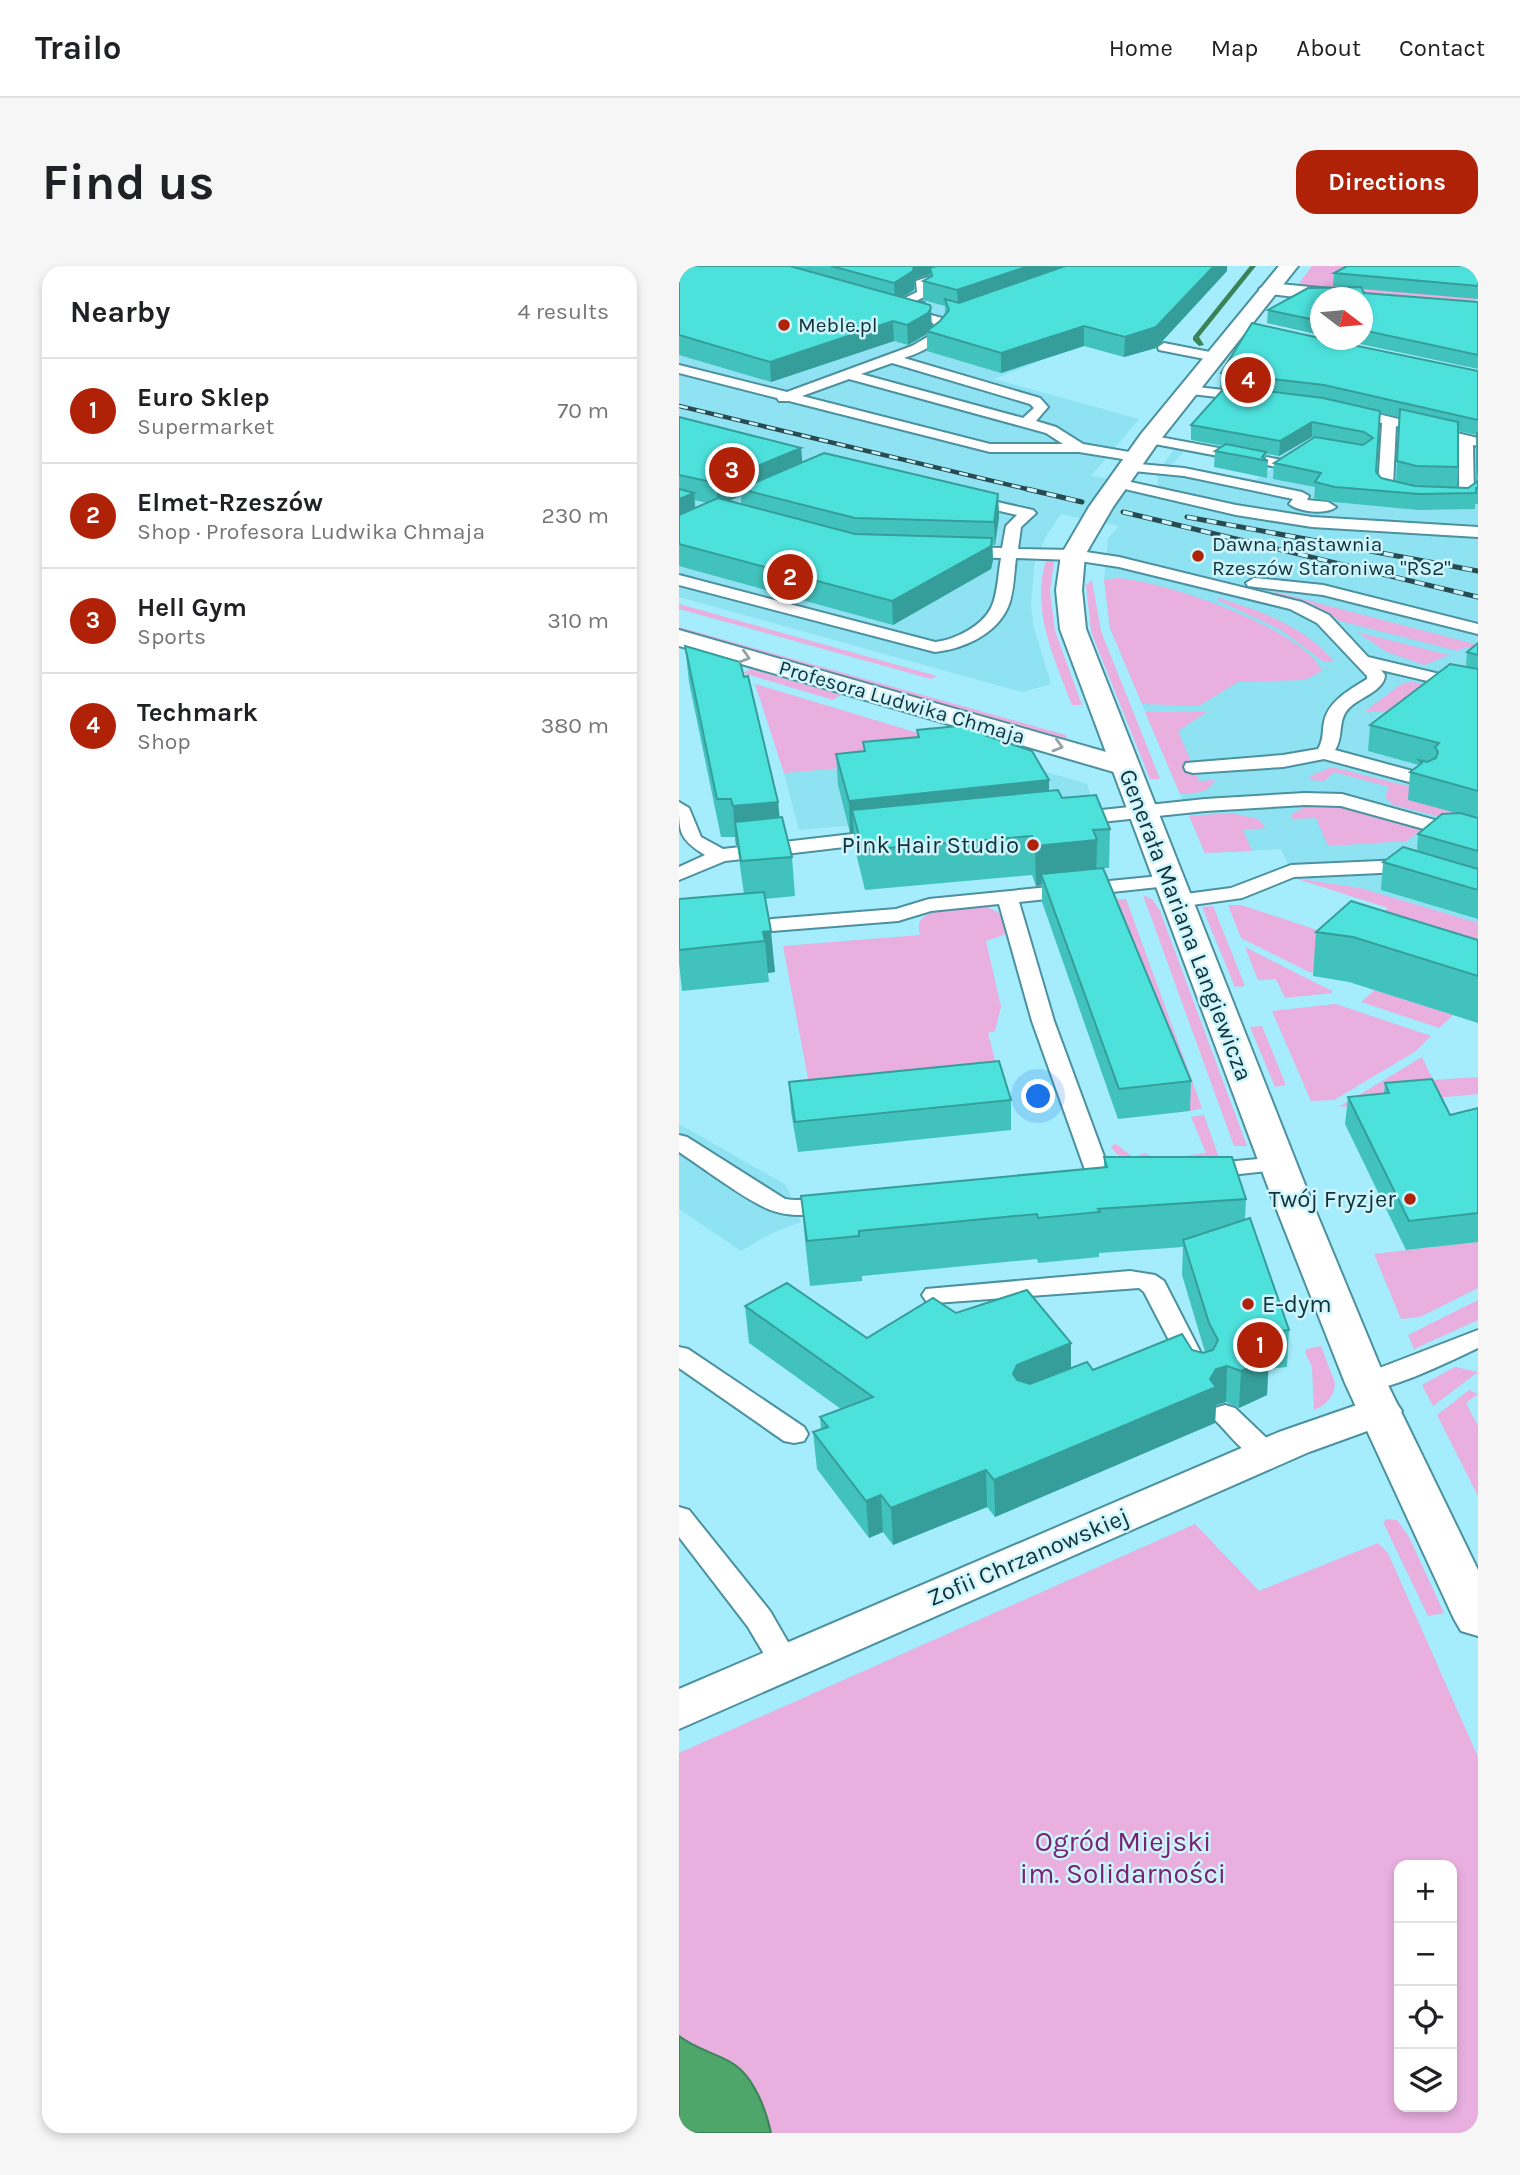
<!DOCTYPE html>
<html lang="en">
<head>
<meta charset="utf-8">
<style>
  :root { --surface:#fff; --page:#f6f6f6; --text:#202124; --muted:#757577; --line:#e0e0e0; --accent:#b02208 }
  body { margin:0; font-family:Karla,sans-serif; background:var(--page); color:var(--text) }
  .controls { position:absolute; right:21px; bottom:21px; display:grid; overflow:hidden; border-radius:14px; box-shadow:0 4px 10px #0003 }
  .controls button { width:63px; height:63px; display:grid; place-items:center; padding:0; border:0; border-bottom:2px solid var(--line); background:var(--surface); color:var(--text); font:35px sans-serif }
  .compass { position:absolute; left:631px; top:21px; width:63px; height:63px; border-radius:50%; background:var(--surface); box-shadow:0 4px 10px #0003; rotate:106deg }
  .you { position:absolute; left:360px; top:831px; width:24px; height:24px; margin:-18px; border:5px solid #fff; border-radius:50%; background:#1a73e8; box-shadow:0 0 0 10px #1a73e833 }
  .badge { display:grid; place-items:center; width:46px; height:46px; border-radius:50%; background:var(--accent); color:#fff; font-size:23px; font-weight:700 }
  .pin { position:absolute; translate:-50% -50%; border:4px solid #fff; box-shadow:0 2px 7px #0006 }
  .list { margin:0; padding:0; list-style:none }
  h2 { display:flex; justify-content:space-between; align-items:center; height:91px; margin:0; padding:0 28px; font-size:30px }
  h2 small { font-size:23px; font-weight:400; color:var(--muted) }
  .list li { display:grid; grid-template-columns:46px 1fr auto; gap:21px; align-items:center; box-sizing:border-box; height:105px; padding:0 28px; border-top:2px solid var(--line) }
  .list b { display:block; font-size:26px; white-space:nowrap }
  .list p { margin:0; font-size:23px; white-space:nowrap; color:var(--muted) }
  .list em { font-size:23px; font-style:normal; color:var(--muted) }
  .icon { flex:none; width:38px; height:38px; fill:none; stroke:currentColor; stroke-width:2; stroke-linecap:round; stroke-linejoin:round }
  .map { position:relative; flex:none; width:799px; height:1867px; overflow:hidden; border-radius:21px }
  header { display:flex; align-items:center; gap:42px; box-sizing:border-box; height:98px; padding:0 35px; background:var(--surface); border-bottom:2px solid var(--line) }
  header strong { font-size:33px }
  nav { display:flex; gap:38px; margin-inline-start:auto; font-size:24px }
  .intro { display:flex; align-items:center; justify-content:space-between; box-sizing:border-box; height:168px; padding:0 42px }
  h1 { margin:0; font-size:49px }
  .button { padding:18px 32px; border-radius:21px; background:var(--accent); color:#fff; font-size:24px; font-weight:700 }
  main { display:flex; gap:42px; padding:0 42px }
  aside { flex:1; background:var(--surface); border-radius:21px; box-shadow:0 4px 10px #0003 }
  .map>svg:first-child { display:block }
</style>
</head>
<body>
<header>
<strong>Trailo</strong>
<nav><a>Home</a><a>Map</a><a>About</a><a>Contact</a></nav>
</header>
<div class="intro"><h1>Find us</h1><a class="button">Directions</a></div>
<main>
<aside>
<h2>Nearby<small>4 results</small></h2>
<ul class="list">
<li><span class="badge">1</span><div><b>Euro Sklep</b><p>Supermarket</p></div><em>70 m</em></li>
<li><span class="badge">2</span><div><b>Elmet-Rzeszów</b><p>Shop · Profesora Ludwika Chmaja</p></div><em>230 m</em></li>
<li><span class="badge">3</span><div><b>Hell Gym</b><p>Sports</p></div><em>310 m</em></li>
<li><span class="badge">4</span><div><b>Techmark</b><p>Shop</p></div><em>380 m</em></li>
</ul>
</aside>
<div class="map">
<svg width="799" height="1867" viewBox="0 0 799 1867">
  <rect width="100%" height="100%" fill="#a5edfc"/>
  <g fill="#8fe2f2">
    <path d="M0 0H448L386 85 315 113 460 153 412 210 479 220 478 206 497 181 507 183 490 202 569 218 596 201 586 198 622 174 522 152 560 91 799 150V657L681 622 615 612 602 583 526 587 431 362 425 314 429 272 440 260 382 248 369 267 356 294 352 337 354 359 372 418 343 426 0 331Z"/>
    <path d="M312 489 408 518 413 534 405 540 120 564 105 507Z"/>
    <path d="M0 858 107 919 122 956 91 968 62 985 0 943Z"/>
  </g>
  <g fill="#e8afdf" fill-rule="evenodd">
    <path d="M633 0H676L799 33 791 36 617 21Z"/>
    <path d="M368 292 375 296 371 325 376 365 403 439H393C376 394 350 341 368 292Z"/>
    <path d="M438 312C483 314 625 363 643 405L626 414 559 416 520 440 463 438 431 362 425 314Z"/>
    <path d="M413 314 422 365 481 513H471L412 366 407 319Z"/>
    <path d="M597 326 799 379V384L786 381 779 385 661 355 635 339 594 328Z"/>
    <path d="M540 332C583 345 626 361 656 396H645L602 364 538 334Z"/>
    <path d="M0 338 258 410 252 413 0 343Z"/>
    <path d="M0 361 387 469 389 478 0 364Z"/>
    <path d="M678 366 770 389 745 399 708 386Z"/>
    <path d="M72 403 162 429 154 434 64 407Z"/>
    <path d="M734 416 757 422 723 447 686 445 724 417Z"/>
    <path d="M76 418 312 489 105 507Z"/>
    <path d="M466 446H528L499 465 520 515 536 514C530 528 514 527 501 528Z"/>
    <path d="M653 501 736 522 799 553V560L714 539 706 531 710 521 655 506 645 515 632 514 631 510Z"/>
    <path d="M652 539 742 564 728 575 649 580 637 552 613 553V548L624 542Z"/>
    <path d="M552 547 579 553 587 562 564 564 573 585 526 587 510 550Z"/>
    <path d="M615 612 681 622 799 657V721L630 706 562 672 549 639H562L674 676 709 642Z"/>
    <path d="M464 629 474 634 481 645 568 880H555Z"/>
    <path d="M447 633 523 842 511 845 426 634Z"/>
    <path d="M534 640 566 720 556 721 523 641Z"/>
    <path d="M308 641 319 646 331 667 307 675 322 741 316 765 309 767 320 810 130 818 104 680 241 669C241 665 239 661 240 658 244 640 294 642 308 641Z"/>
    <path d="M566 681 653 725V727L606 732 597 713 579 714Z"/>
    <path d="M696 724 774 749 760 762 682 736Z"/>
    <path d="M657 738 752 770 737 785 655 834 632 835 593 745Z"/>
    <path d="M583 760 607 819 596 821 571 761Z"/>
    <path d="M743 791 754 814 799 811V828L660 841Z"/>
    <path d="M525 849 540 892C514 894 445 908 432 880L437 878 454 891 466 887 472 890 474 894 527 887 512 851Z"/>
    <path d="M799 976V1022L741 1051 722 1053 695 988Z"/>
    <path d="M799 1034V1054L735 1083 729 1069Z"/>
    <path d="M642 1080 656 1117C655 1131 647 1139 635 1144L633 1101 626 1086 628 1083Z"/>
    <path d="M776 1101 799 1106 754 1140 743 1119Z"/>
    <path d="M790 1124 799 1128 787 1137 799 1160V1230L758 1149Z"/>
    <path d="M708 1253 718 1254 730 1271 765 1347 749 1350 704 1256Z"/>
    <path d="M516 1258 580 1325 699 1277 709 1287 799 1491V1867H0V1487ZM720 1599H773V1841H720Z"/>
  </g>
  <path fill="#4ea66a" stroke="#3c835a" stroke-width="2" d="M0 1770C17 1783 36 1787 53 1797 75 1810 87 1844 92 1867H0Z"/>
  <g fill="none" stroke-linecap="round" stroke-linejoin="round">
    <path fill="#3c835a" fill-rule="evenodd" d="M571 0H577L520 71 525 79 520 80 514 74V71Z"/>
    <g stroke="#4b919f" stroke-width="4">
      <g id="service">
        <path d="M283 0H301L248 20 251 28 237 35 245 37V43L224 40 218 36 238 26 237 15Z"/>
        <path d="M223 41 263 52 268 62C259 79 243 86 225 92L361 132 369 141 357 155 377 161 404 178 456 187 463 191 456 195 400 186H311L110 135H100L98 132 0 107V99L108 126 233 80 252 69 256 62 254 57 219 48V42ZM213 97 351 138 355 142 344 152 182 108ZM170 113 367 167 384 178H311L123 130Z"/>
        <path d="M485 77 536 87 543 91 536 95 480 84 479 81Z"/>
        <path d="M509 120 572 127 579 131 572 135 504 127V121Z"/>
        <path d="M670 141 799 172V180L794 179 795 231 793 234H763L756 230 763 226H780V176L717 160 714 219 732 224 734 227 727 231 701 225 699 222 703 157 665 148V142Z"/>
        <path d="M470 169 603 194 610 198 603 202 465 176V170Z"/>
        <path d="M449 197 505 202 623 226 630 230 628 234 649 236 657 241C647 249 620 246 610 238L614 233 505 210 444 204 442 201 444 198Z"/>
        <path d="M438 213 557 239 633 251 799 261V271L633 261 557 249 433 220 431 217Z"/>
        <path d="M287 229 354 244 357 247 342 261 339 283 394 284 440 291 623 336 650 349 689 391 799 417V427L702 404 706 409C706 424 680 432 670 442 658 454 665 471 656 484L752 510 754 514 752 518 745 520 645 493 604 501 514 507 507 505 505 501 507 497 604 489 639 483C645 473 643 466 645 456 649 435 672 423 688 413V410L638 357 611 343 440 301 394 294 337 292C335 307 335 327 329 341 317 369 283 383 256 386L0 319V309L256 376C276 374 303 360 312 342 319 328 319 307 322 292L282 291 274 286 282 281 323 282 327 260 338 249 282 236 280 233 282 230Z"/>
        <path d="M575 312 644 319 799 358V368L644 329 569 320 567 317Z"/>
        <path d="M626 527 663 528 799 566V578L662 540 626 539 526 545 394 559 384 553 394 547 526 533Z"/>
        <path d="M0 536 10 542 22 571 44 583 208 564 218 570 208 576 46 595 0 614V601L26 589C0 573 0 567 0 536Z"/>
        <path d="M723 594 799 617V630L722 606 615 611 563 632 499 641 492 639 489 635 492 631 499 629 552 622 612 599Z"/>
        <path d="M491 609 498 611 501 615 498 619 340 636 375 755 434 915 431 920 422 922 413 920 410 915 353 755 320 638 252 645 219 655 93 665 86 663 83 659 86 655 93 653 217 643 250 633Z"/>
        <path d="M0 869 8 871 106 933C126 937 146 928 166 933L169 938 166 943C142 949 112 953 89 943 62 931 26 903 0 886Z"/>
        <path d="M600 891 608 893 612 898 608 903 524 912 515 910 512 905 515 900 524 898Z"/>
        <path d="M451 1005 476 1009 485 1015 528 1099 524 1105 515 1108 506 1105 465 1026 460 1022 256 1037 247 1035 243 1029 247 1023Z"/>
        <path d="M799 1064V1082C773 1094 703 1130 677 1123L674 1117 677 1111Z"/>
        <path d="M0 1081 9 1083 125 1161 129 1168 125 1175 115 1177 105 1175 0 1102Z"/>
        <path d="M546 1139 556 1142 597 1181 601 1188 597 1195C572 1201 553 1170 536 1154L532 1148 536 1142Z"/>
        <path d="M0 1241 10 1244 91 1345 121 1397 117 1405 106 1408 95 1405 69 1361 0 1271Z"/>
      </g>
    </g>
    <g stroke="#4b919f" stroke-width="4">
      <g id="minor">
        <path d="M590 17 682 26 692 32 684 37V32H642V34L583 27 580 23Z"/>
        <path d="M0 364 455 494 460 500 455 506 445 509 435 506 0 380Z"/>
        <path d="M701 1131 716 1135 723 1145 716 1155 630 1186 0 1463V1423L600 1166Z"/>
      </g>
    </g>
    <g stroke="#4b919f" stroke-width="4">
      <path id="tertiary" d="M600 0H619L478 178 434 241 406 289 403 324 407 363 630 929 708 1117 799 1304V1370L782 1365 775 1353 666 1117 592 929 381 363 377 324 382 289 410 241 462 168Z"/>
    </g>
    <use href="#service" fill="#fff" fill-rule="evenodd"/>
    <use href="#minor" fill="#fff" fill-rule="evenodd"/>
    <use href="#tertiary" fill="#fff" fill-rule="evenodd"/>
    <g stroke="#274b51" stroke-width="4.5">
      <path id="rail-far1" d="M0 140 356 225"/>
    </g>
    <g stroke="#274b51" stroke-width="5">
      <g id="rail">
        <path d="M348 223 403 236"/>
        <path d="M444 246 799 331"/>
        <path d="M508 251 799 305"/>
      </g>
    </g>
    <use href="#rail-far1" stroke="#ccf5fe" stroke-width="2.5" stroke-dasharray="9" stroke-linecap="butt"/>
    <use href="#rail" stroke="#ccf5fe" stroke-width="3.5" stroke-dasharray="10" stroke-linecap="butt"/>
  </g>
  <g fill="#42c2bd" fill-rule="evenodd">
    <path d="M0 0H548V5L477 82 445 91 405 80 322 107 248 85V68L229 79 215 75 92 116 0 89ZM251 8V11L244 15V34L266 40V48L261 55 253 61 223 32 235 24 236 13Z"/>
    <path d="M799 0V33L683 23 685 27 799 36V103L662 74H683V32H641V69L588 57 589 44 666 21 654 20 655 7Z"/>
    <path d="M799 105V238H796V243L739 244 655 236 635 232 636 221 594 213 595 197 635 172 633 171 600 190 587 188V194L589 195 588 212 535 201 536 185 544 180 512 174V159L546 122 541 121 542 107ZM701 147 720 151 717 215 702 212 697 206ZM779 165 798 169 797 182V217L789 222 778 221 779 201Z"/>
    <path d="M0 151 122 182 123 196 319 228 320 251 316 279H313L314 294 312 303 214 359 0 300ZM62 230V238L49 235ZM15 234 29 237 16 242Z"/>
    <path d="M799 377V653L702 624 704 596 738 585 739 568 777 547 729 534 731 506 740 499 689 485 691 459 787 400 788 386Z"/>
    <path d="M6 380 99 536 101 552 113 591 116 630 86 633 96 706 89 707 90 716 3 725 0 697V633L65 628 58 579H57L56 571H42L10 416Z"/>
    <path d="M238 464 305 469 370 525 383 532 431 563 430 602H424L512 815 511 845 439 853 363 636V619L357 620 353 609 186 624 176 583 175 567H171L159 519 157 488 185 485 184 476 238 471Z"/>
    <path d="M637 666 799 674V757L670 716 634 710Z"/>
    <path d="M110 816 332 834V864L119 886 112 846Z"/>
    <path d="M706 817 771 849 799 842V976L727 984 666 858 669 831 705 827Z"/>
    <path d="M425 891 567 933 566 953 610 1064 608 1101 589 1103 588 1129 560 1142 547 1136 537 1139 536 1157 316 1251 308 1241 214 1279 204 1266 190 1272 138 1203 134 1166 142 1163 141 1151 162 1143 70 1077 66 1040 188 1072 277 1047 392 1102 414 1104 513 1084 524 1087 526 1086 503 1009 504 981 420 987V991L359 997 358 993 183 1010V1015L131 1020 126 974 122 930 425 902Z"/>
  </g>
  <g fill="#369e9a">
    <path d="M235 0H275L251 2V8L236 13 235 24 216 36 215 17Z"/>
    <path d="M350 0H406L279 43 278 24Z"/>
    <path d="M535 0H548V5L477 82 445 91 446 71Z"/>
    <path d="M252 42 253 62 250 67V65H248V68L229 79 228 59Z"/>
    <path d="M214 55 215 75 92 116 91 96Z"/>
    <path d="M405 60V80L322 107V87Z"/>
    <path d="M633 156V171L600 190 601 175Z"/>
    <path d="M122 182 124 203 61 223 62 230 39 239 37 217Z"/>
    <path d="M15 227 17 249 0 256V233Z"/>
    <path d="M319 228 320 251 316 279 315 256Z"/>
    <path d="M313 272 314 294 312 303 214 359 213 335Z"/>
    <path d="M370 514V547L173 544 175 567H171L170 535Z"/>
    <path d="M99 536 102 574 56 556 58 579H57L54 540Z"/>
    <path d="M418 574 417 614 362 608 363 619 357 620 356 580Z"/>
    <path d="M92 665 96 706 89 707 86 675 84 666Z"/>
    <path d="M392 1077V1114L339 1136 334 1108 338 1099Z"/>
    <path d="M590 1093 588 1129 560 1142 562 1105Z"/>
    <path d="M548 1100 547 1136 537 1139 536 1157 316 1251 315 1214 531 1113 537 1103Z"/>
    <path d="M307 1204 308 1241 214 1279 212 1242Z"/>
    <path d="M202 1229 204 1266 190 1272 187 1235Z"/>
  </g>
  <g fill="#4de1dc" stroke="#369e9a" stroke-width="2">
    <path d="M0 0H111L251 39 252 42 249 47 228 59 214 55 91 96 0 69Z"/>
    <path d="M152 0H235L234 5 215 17Z"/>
    <path d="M257 0H350L278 24 244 15 253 10 251 2Z"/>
    <path d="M386 0H535L477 61 446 71 405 60 322 87 248 65 261 55 270 44 266 33 280 37Z"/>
    <path d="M668 0H799V20L655 7Z"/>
    <path d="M682 21 685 27 799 36V89L683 64V32H641V55L589 44 629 22Z"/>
    <path d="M573 57 641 72V74H650L799 105V154L645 119 542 107Z"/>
    <path d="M547 120 644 132 701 145 697 206 702 212 736 220 789 222 799 215V222H797V227L740 228 656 221 636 216 642 207 595 197 636 171 684 179 694 172 685 166 633 156 601 175 512 159Z"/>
    <path d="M721 143 779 156V201L737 200 718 195Z"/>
    <path d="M0 151 122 182 37 217 0 209Z"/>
    <path d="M798 167H799V208Z"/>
    <path d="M547 178 587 186 583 191 589 195 536 185Z"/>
    <path d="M145 187 319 228 315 256 176 252 61 223Z"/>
    <path d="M0 223 15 227 0 233Z"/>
    <path d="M39 232 176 268 313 272 312 280 213 335 0 278V249Z"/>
    <path d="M799 377V389L788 386Z"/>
    <path d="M6 380 61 396 65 411 69 410 99 536 54 540 52 533H38Z"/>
    <path d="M771 398 799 403V525L731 506 743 497 740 494 748 496 757 492 759 486 756 481 760 477 691 459Z"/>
    <path d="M300 458 305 469 353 485 370 514 170 535 157 488 186 485 184 476 240 471 238 464Z"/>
    <path d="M379 524 383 532 417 529 431 563 414 564 418 574 356 580 353 570 184 584 173 544Z"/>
    <path d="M781 547 799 552V585L739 568 763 548Z"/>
    <path d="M103 551 113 591 62 595 56 556Z"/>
    <path d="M724 581 799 603V624L704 596Z"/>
    <path d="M424 602 512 815 440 823 362 608Z"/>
    <path d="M85 626 92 665 84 666 86 675 0 684V633Z"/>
    <path d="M672 635 799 674V710L674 671 637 666Z"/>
    <path d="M320 795 332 834 116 856 110 816Z"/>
    <path d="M753 813 771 849 799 842V947L730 955 669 831 710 827 706 817Z"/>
    <path d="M425 891H553L567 933 419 943 421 946 359 952 358 948 180 965V970L128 975 122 930 428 901Z"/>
    <path d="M571 952 610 1064 581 1067 590 1093 562 1105 548 1100 537 1103 531 1113 537 1121 315 1214 307 1204 212 1242 202 1229 187 1235 134 1166 149 1161 141 1151 194 1131 66 1040 108 1017 188 1072 254 1032 277 1047 348 1024 392 1077 338 1099 334 1108 338 1114 351 1118 408 1096 414 1104 503 1068 513 1084 524 1087 534 1084 539 1074 530 1057 504 974Z"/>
  </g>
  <defs><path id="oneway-chevron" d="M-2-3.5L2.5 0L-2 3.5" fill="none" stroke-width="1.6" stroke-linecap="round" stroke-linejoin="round" transform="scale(1.75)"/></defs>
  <g stroke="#95a2a5">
    <use href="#oneway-chevron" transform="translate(66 391) rotate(16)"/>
    <use href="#oneway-chevron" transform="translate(379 480) rotate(16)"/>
  </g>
  <g fill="#b02208" stroke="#ccf5fe" stroke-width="2.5">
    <circle cx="105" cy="59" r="7"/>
    <circle cx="519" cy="290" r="7"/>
    <circle cx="354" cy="579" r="7"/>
    <circle cx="731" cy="933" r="7"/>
    <circle cx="569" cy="1038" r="7"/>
  </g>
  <g text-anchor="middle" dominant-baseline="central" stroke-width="5" stroke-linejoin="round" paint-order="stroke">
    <g font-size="21" fill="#133136" stroke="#ccf5fe" text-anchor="start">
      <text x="119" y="59">Meble.pl</text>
      <text x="533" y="278">Dawna nastawnia<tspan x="533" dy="24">Rzeszów Staroniwa "RS2"</tspan></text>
    </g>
    <g font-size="21" fill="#133136" stroke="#ccf5fe">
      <text transform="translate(223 436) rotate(16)">Profesora Ludwika Chmaja</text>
    </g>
    <g font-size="24" fill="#133136" stroke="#ccf5fe" text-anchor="end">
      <text x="340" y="579">Pink Hair Studio</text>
      <text x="717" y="933">Twój Fryzjer</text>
      <text x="583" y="1038" text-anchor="start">E-dym</text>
    </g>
    <g font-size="24" fill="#133136" stroke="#ccf5fe">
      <text transform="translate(507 659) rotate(69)">Generała Mariana Langiewicza</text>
      <text transform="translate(349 1291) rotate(-23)">Zofii Chrzanowskiej</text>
    </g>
    <g font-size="28" fill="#7a2272" stroke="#ccf5fe">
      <text x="444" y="1575">Ogród Miejski<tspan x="444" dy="32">im. Solidarności</tspan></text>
    </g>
  </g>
</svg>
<div class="controls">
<button>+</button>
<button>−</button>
<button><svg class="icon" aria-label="locate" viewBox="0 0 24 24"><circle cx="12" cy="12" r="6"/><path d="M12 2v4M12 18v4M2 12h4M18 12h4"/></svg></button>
<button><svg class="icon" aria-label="layers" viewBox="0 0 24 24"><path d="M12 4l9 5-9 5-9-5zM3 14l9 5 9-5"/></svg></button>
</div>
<svg class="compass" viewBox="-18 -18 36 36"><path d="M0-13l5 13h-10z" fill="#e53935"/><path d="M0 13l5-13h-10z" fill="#757577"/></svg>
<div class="you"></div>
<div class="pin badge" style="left:581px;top:1079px">1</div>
<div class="pin badge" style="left:111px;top:311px">2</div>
<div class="pin badge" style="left:53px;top:204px">3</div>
<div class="pin badge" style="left:569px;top:114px">4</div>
</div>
</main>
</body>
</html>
